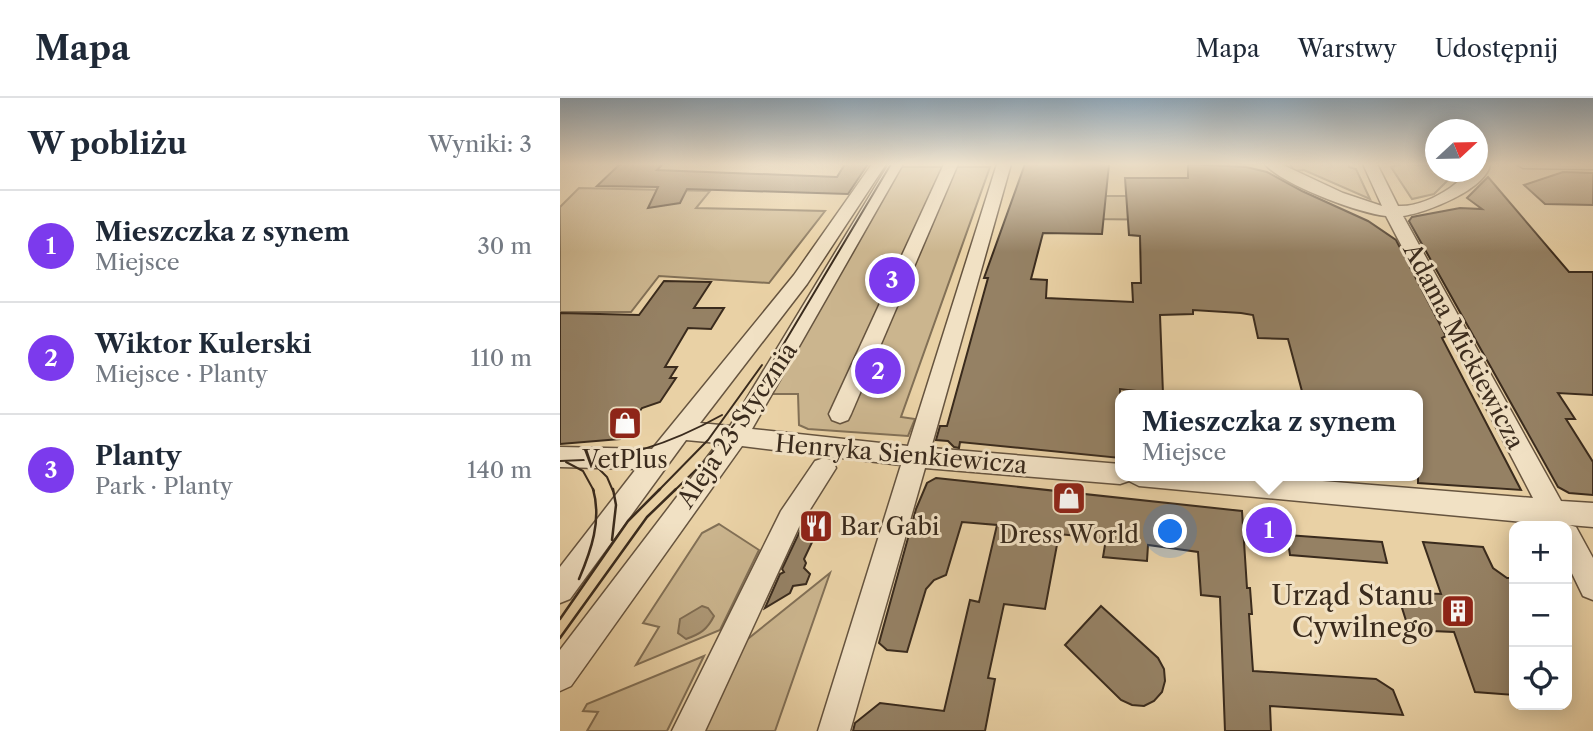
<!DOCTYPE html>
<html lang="pl">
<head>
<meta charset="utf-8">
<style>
  :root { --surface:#fff; --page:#f2f2f3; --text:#1f2937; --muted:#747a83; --line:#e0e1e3; --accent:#7c3aed }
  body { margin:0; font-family:"Libre Caslon Text",serif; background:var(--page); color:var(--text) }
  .controls { position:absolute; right:21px; bottom:21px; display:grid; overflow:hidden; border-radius:14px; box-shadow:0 4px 18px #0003 }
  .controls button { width:63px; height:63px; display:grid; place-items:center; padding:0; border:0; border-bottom:2px solid var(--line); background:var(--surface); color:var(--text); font:35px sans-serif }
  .compass { position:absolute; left:865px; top:21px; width:63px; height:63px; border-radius:50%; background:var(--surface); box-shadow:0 4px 18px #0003; rotate:68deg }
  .you { position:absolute; left:611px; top:434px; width:24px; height:24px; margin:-18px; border:5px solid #fff; border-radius:50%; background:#1a73e8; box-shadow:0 0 0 10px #1a73e833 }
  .badge { display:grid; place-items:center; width:46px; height:46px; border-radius:50%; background:var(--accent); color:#fff; font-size:23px; font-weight:700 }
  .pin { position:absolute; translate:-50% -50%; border:4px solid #fff; box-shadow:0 2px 7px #0006 }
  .popup { position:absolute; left:555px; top:292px; width:308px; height:91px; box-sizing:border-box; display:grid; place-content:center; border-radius:14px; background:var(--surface); filter:drop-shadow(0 2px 5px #0005); font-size:23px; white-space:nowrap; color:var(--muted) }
  .popup b { font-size:26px; color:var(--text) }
  .popup::after { content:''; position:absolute; left:50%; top:100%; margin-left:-14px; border:14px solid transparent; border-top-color:var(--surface) }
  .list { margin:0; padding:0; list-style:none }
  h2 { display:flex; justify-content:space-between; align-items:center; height:91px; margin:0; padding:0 28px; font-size:30px }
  h2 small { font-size:23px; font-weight:400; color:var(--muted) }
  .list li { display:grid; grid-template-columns:46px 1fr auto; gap:21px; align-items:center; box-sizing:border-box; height:112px; padding:0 28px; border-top:2px solid var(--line) }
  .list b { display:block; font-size:26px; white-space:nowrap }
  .list p { margin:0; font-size:23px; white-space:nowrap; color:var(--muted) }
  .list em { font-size:23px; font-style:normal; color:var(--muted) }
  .icon { flex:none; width:38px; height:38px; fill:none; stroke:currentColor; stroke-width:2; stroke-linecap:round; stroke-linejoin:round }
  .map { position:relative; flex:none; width:1033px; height:633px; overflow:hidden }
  header { display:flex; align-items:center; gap:42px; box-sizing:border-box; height:98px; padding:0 35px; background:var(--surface); border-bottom:2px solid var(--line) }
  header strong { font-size:33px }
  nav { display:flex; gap:38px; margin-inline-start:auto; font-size:24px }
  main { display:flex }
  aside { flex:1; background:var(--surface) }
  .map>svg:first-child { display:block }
</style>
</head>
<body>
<header>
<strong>Mapa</strong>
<nav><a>Mapa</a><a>Warstwy</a><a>Udostępnij</a></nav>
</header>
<main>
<aside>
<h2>W pobliżu<small>Wyniki: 3</small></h2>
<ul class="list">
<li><span class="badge">1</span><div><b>Mieszczka z synem</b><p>Miejsce</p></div><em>30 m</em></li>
<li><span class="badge">2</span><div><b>Wiktor Kulerski</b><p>Miejsce · Planty</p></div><em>110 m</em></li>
<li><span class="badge">3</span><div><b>Planty</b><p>Park · Planty</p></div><em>140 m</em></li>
</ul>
</aside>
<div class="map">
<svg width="1033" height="633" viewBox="0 0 1033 633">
  <rect width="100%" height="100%" fill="#e9d1a5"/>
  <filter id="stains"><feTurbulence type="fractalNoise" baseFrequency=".00286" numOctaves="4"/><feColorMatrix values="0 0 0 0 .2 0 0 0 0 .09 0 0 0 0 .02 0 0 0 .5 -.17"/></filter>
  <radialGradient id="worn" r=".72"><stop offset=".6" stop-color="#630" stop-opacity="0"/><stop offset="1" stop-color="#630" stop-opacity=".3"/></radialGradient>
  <g fill="#cbb58e" stroke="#827056" stroke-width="2">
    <path d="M730 66H789V69L796 71 810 101 744 72 734 73Z"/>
    <path d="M841 66 875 68 876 74H906L891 79 874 96 852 101 831 69Z"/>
    <path d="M339 69H430L341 319 355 321 348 338 248 331 239 327 238 296H211Z"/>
    <path d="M19 90 150 93 136 110 265 113 209 185 99 178 71 214H0V109Z"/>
    <path d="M528 98H617L621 122 529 121Z"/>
    <path d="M159 426 199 452 160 532 76 567 99 529 83 525 142 435Z"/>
    <path d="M270 475 215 633H142L179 548Z"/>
    <path d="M144 558 107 633H27L38 614 23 613 27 606Z"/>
  </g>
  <path fill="#ae9977" stroke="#806d53" stroke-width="2" d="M142 508 148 510 154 518C147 532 140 536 126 541L118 535 120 521Z"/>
  <g fill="#958164" stroke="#3a2b1d" stroke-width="2">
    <path d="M60 66H103L97 72 277 79 285 66H308L288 96 127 91 120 105 88 110 98 89 37 88Z"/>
    <path d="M465 66H549L542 136 483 135 471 181 487 182 486 200 573 204 572 185H581L580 138 569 137 565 80H628V66L686 69 707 74 742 93 808 123 836 142 886 238 882 240 961 392 858 385V297H743L728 241 698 240 693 217 681 215 633 212V216L600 217 603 296 560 291V360L400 344 399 350 394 349 388 343 376 342 380 328H387L428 180H424Z"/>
    <path d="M1003 74 1033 75V107L985 106 964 87Z"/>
    <path d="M928 79 1009 174H1033V297L998 295 1015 321H1006L1033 364V397L1009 395 998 389 849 123 852 119 900 110 922 111 907 100Z"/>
    <path d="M104 183 151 184 134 210H164L151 231 128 230 105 269H117L110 280H116L100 304 82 310 60 341 0 346V215L79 217Z"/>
    <path d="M376 380 682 413 687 490H690L692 516H689L693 573 816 581 833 592 843 617 710 608 711 633H665L660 499 641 497 638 454 588 447 587 463 564 461 543 459 546 441 499 436 485 511 444 506 428 580 435 581 425 633H293L295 625 320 605 384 613 410 502 419 504 437 427 402 424 386 477 374 482 366 491 347 554 327 552 319 545 356 411 367 385Z"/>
    <path d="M264 419 244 461 246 465 244 470 250 476 246 486 233 488 230 495 205 510 220 476 224 474 222 471 240 433Z"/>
    <path d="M727 437 822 444 827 465 730 457Z"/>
    <path d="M863 444 923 449 933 470 947 480H954V597L915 594 894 534 849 532 837 494 881 496Z"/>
    <path d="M541 508 598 560 604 571 605 583 602 594 594 603 584 608 572 607 561 602 505 547Z"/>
  </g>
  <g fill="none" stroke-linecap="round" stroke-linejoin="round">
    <g stroke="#66543f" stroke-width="3">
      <g id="minor">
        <path d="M312 66H326L247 186 140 325 170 328 329 66H343L192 331 348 348 437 66H451L371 350 560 366V378H701L973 400 826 118C799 115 722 87 705 66H721L783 95 822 108 803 66H817L838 108C856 109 875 100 890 90 899 84 906 74 918 74V66H930C927 91 866 115 843 118L1001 403 1033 405V429L1009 427 1016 429 1033 460V502L1023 498 1007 465V428L579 388 569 383 560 386 365 370 290 633H258L341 367 182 348 11 588 0 593V552L158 345 126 342 10 501 0 505V469L76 371 0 369V349L92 351 234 177Z"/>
        <path d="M384 66H398L291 316 288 322 280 325 272 322 269 316Z"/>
        <path d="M956 66H1033V71L963 70Z"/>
        <path d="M264 360 273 363 276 370 239 429 145 633H112L221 413 255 363Z"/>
      </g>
    </g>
    <use href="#minor" fill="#f1e1c4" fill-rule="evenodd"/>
    <g stroke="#3a2b1d" stroke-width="2">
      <path d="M29 361 47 379 53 393"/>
      <path d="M0 363C60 363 110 346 162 317"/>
      <path d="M6 364 23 373 34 393"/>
      <path d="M98 393 148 342 202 267"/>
      <path d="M114 393 145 363 180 319 331 66"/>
    </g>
    <g stroke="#3a2b1d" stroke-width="2.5">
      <path d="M52 442 56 407 53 391"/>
      <path d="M19 481C31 453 42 422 33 391"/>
      <path d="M0 521 68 423 100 391"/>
      <path d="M0 540 87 419 116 391"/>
    </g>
  </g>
  <linearGradient id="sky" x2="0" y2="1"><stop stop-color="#91a9bb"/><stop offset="0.43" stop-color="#f5ead6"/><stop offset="1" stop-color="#f5ead6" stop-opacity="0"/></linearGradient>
  <rect width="1033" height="154" fill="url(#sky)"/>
  <defs>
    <g id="shop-square" transform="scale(1.75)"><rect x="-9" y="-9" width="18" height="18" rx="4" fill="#8f2418" stroke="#f1e1c4"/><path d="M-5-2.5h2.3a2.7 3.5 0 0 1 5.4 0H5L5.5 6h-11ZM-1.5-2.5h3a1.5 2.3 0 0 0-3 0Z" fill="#fff"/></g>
    <g id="restaurant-square" transform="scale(1.75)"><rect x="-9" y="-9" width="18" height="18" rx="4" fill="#8f2418" stroke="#f1e1c4"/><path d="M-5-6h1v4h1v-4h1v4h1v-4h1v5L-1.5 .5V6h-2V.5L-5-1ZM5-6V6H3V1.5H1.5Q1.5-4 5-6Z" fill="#fff"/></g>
    <g id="building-square" transform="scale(1.75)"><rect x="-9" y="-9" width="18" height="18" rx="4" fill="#8f2418" stroke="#f1e1c4"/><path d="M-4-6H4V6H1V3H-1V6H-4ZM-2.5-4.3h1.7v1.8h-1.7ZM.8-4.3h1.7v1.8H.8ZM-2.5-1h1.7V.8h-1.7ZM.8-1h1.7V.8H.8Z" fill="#fff"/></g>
  </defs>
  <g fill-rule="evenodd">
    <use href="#shop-square" x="65" y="325"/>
    <use href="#shop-square" x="509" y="400"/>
    <use href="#restaurant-square" x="256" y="428"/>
    <use href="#building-square" x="898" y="513"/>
  </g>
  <g text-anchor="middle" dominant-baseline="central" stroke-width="6" stroke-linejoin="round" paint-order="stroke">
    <g font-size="24" fill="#3a2b1d" stroke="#f1e1c4">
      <text transform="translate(904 248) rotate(62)">Adama Mickiewicza</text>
      <text transform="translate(177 327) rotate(-56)">Aleja 23 Stycznia</text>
      <text transform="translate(341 356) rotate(5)">Henryka Sienkiewicza</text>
    </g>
    <g font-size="24" fill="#3a2b1d" stroke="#f1e1c4">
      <text x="65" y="361">VetPlus</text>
      <text x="280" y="428" text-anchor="start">Bar Gabi</text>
      <text x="509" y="436">Dress World</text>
    </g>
    <g font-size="28" fill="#3a2b1d" stroke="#f1e1c4" text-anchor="end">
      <text x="874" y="497">Urząd Stanu<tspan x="874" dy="32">Cywilnego</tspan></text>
    </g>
  </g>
  <rect width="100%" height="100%" filter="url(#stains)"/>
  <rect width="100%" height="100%" fill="url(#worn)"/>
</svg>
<div class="controls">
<button>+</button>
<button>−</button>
<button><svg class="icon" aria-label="locate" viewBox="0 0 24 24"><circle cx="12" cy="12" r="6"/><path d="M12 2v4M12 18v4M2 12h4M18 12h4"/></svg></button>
</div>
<svg class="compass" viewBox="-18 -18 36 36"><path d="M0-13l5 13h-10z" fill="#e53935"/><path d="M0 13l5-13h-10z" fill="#747a83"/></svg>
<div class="you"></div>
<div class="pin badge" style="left:709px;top:432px">1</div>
<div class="popup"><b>Mieszczka z synem</b>Miejsce</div>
<div class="pin badge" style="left:318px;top:273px">2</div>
<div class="pin badge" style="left:332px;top:182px">3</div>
</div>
</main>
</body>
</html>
